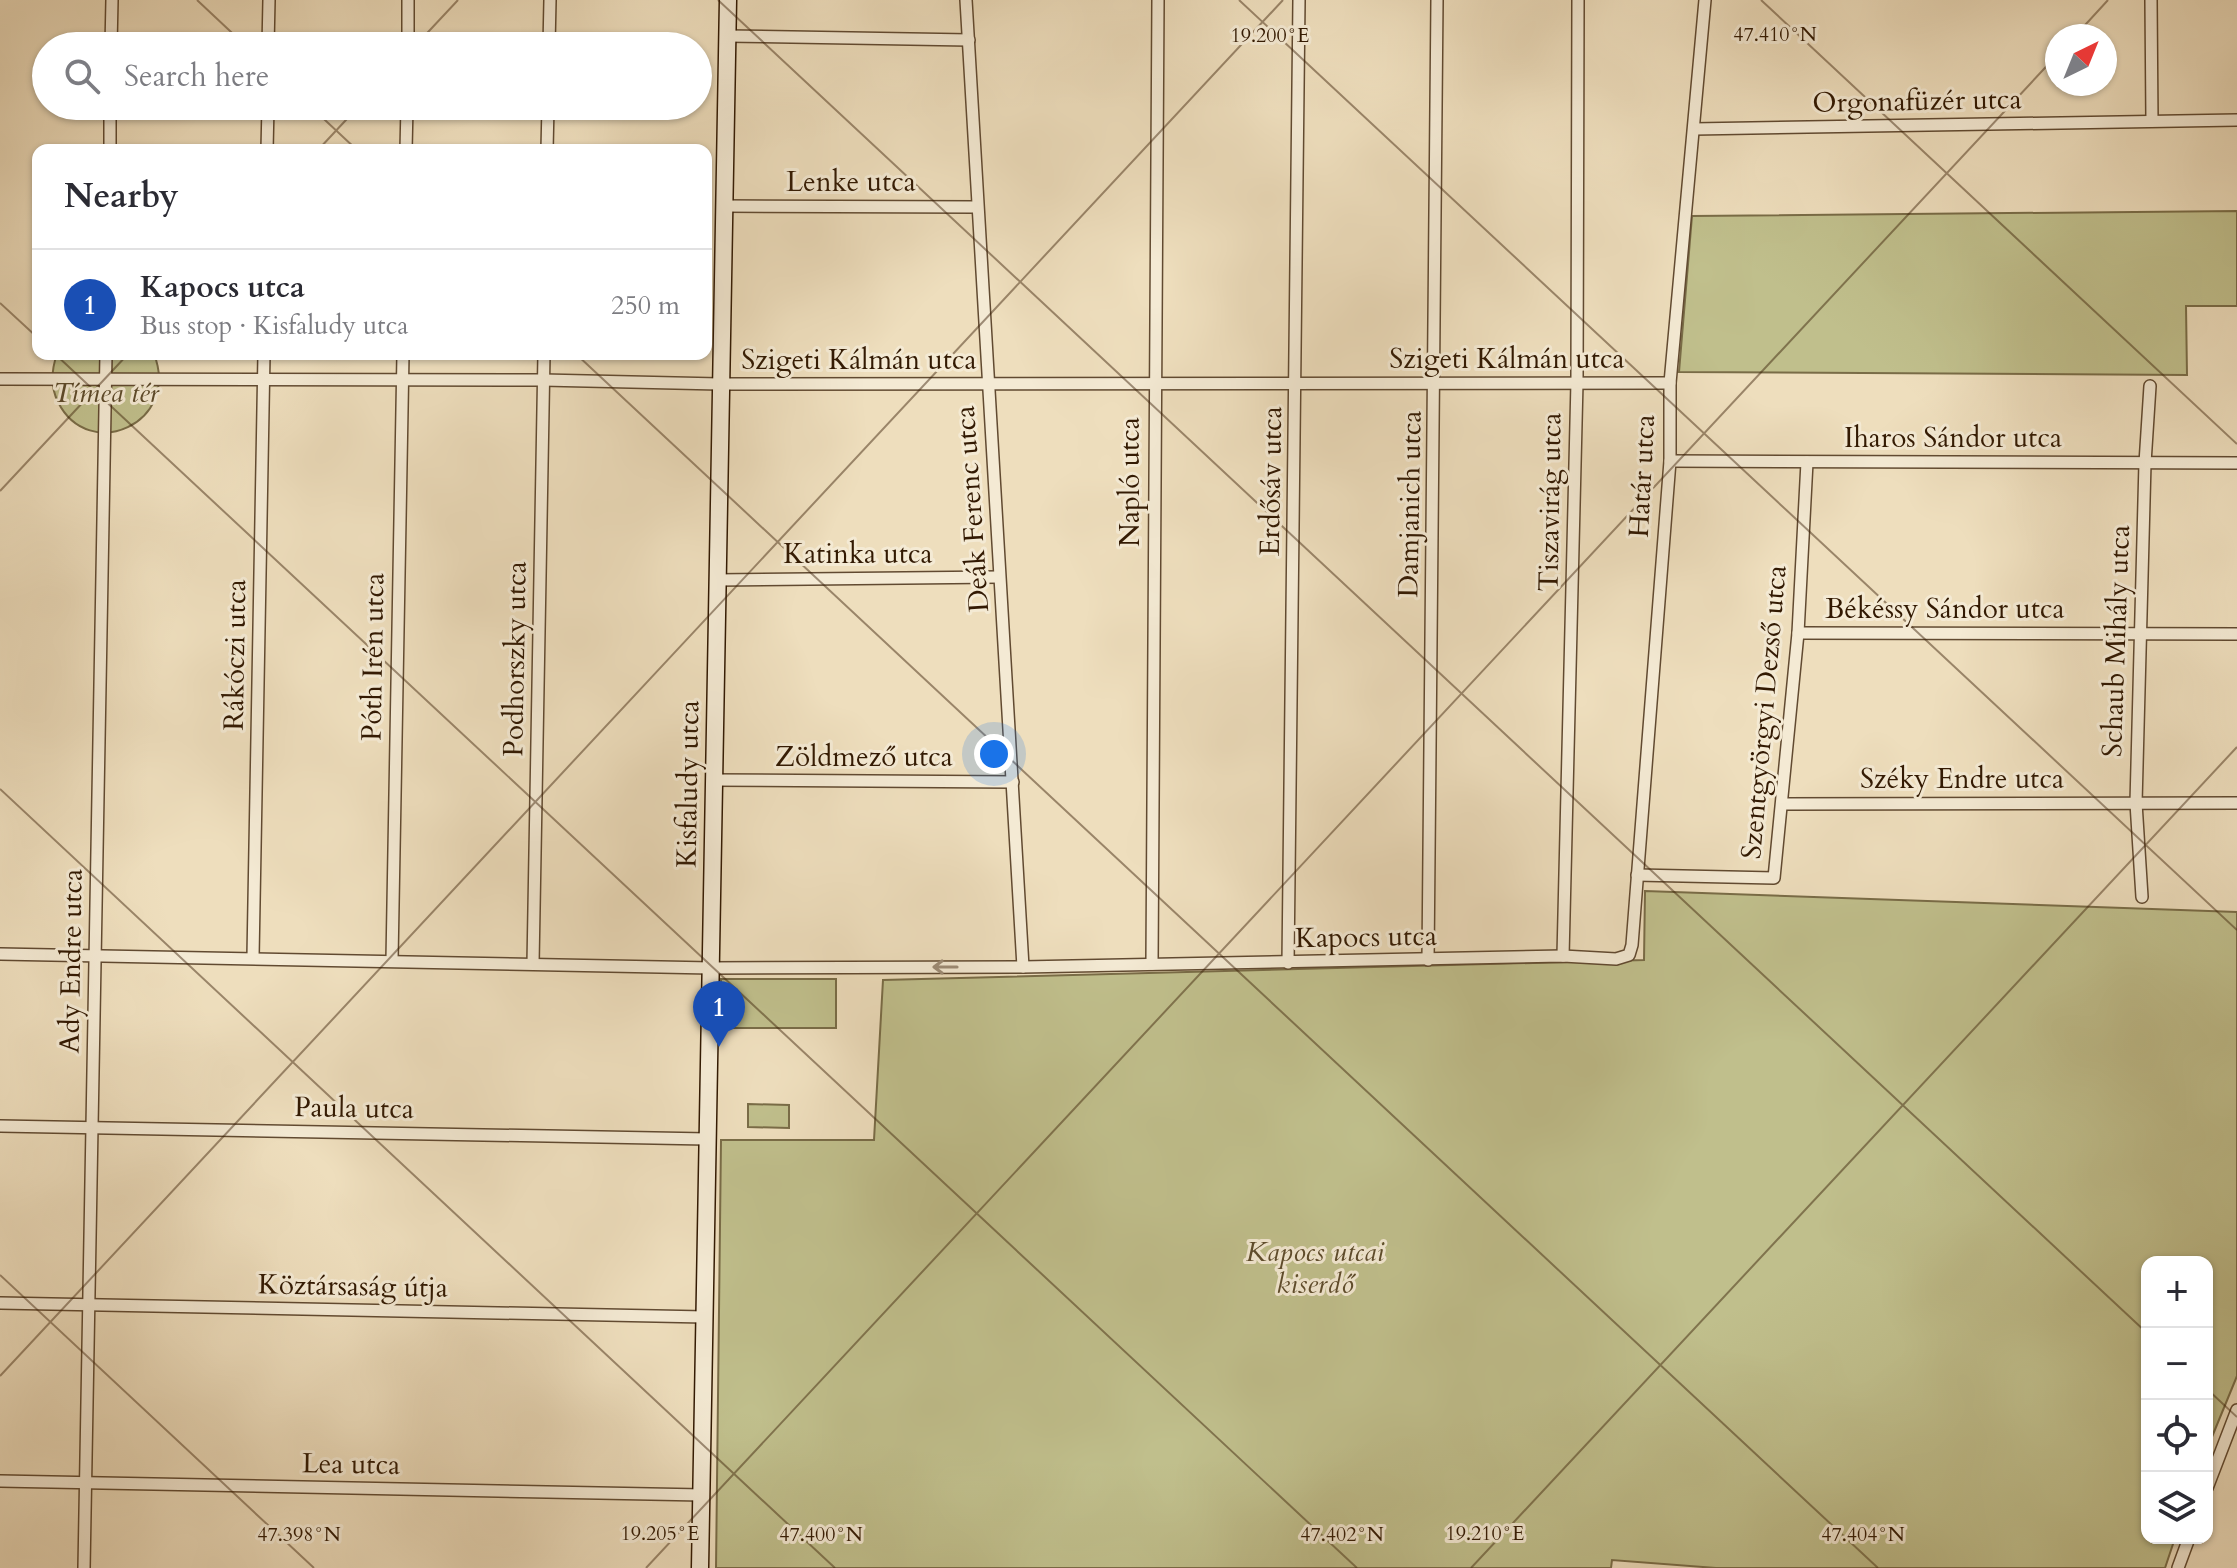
<!DOCTYPE html>
<html lang="en">
<head>
<meta charset="utf-8">
<style>
  :root { --surface:#fff; --page:#f7f7f7; --text:#2b2b33; --muted:#7c7c81; --line:#e1e1e2; --accent:#ea580c }
  body { margin:0; font-family:Cardo,serif; background:var(--page); color:var(--text) }
  .controls { position:absolute; right:24px; bottom:24px; display:grid; overflow:hidden; border-radius:16px; box-shadow:0 2px 6px #0004 }
  .controls button { width:72px; height:72px; display:grid; place-items:center; padding:0; border:0; border-bottom:2px solid var(--line); background:var(--surface); color:var(--text); font:40px sans-serif }
  .compass { position:absolute; left:2045px; top:24px; width:72px; height:72px; border-radius:50%; background:var(--surface); box-shadow:0 2px 6px #0004; rotate:43deg }
  .you { position:absolute; left:994px; top:754px; width:28px; height:28px; margin:-20px; border:6px solid #fff; border-radius:50%; background:#1a73e8; box-shadow:0 0 0 12px #1a73e833 }
  .badge { display:grid; place-items:center; width:52px; height:52px; border-radius:50%; background:var(--accent); color:#fff; font-size:26px; font-weight:700 }
  .pin { position:absolute; translate:-50% -66px; filter:drop-shadow(0 2px 4px #0008) }
  .pin::after { content:''; position:absolute; top:42px; width:28px; height:24px; background:inherit; clip-path:polygon(0 0,100% 0,50% 100%) }
  .list { margin:0; padding:0; list-style:none }
  h2 { display:flex; justify-content:space-between; align-items:center; height:104px; margin:0; padding:0 32px; font-size:34px }
  h2 small { font-size:26px; font-weight:400; color:var(--muted) }
  .list li { display:grid; grid-template-columns:52px 1fr auto; gap:24px; align-items:center; box-sizing:border-box; height:112px; padding:0 32px; border-top:2px solid var(--line) }
  .list b { display:block; font-size:30px; white-space:nowrap }
  .list p { margin:0; font-size:26px; white-space:nowrap; color:var(--muted) }
  .list em { font-size:26px; font-style:normal; color:var(--muted) }
  .icon { flex:none; width:44px; height:44px; fill:none; stroke:currentColor; stroke-width:2; stroke-linecap:round; stroke-linejoin:round }
  .map { position:relative; flex:none; width:2237px; height:1568px; overflow:hidden }
  .search { position:absolute; background:var(--surface); box-shadow:0 2px 6px #0004; left:32px; top:32px; width:680px; height:88px; display:flex; align-items:center; gap:20px; box-sizing:border-box; padding:0 28px; border-radius:44px; color:var(--muted); font-size:30px }
  .panel { position:absolute; background:var(--surface); box-shadow:0 2px 6px #0004; left:32px; top:144px; width:680px; height:216px; border-radius:16px }
  .map>svg:first-child { display:block }
</style>
</head>
<body>
<div class="map">
<svg width="2237" height="1568" viewBox="0 0 2237 1568">
  <rect width="100%" height="100%" fill="#eedebd"/>
  <filter id="stains"><feTurbulence type="fractalNoise" baseFrequency=".0025" numOctaves="4"/><feColorMatrix values="0 0 0 0 .2 0 0 0 0 .09 0 0 0 0 .02 0 0 0 .5 -.17"/></filter>
  <radialGradient id="worn" r=".72"><stop offset=".6" stop-color="#630" stop-opacity="0"/><stop offset="1" stop-color="#630" stop-opacity=".3"/></radialGradient>
  <g fill="#c0bf8c" stroke="#796c47" stroke-width="2">
    <path d="M2237 211V306H2186L2187 375 1679 372 1692 216Z"/>
    <path d="M57 354H154C181 423 89 464 58 402 50 386 51 371 57 354Z"/>
    <path d="M1645 891 2237 912V1376L2207 1449V1262H2147V1538H2175L2165 1568H1716L1612 1560 1611 1568H716L721 1140H874L883 980 1644 960Z"/>
    <rect x="721" y="979" width="115" height="49"/>
    <path d="M748 1104 789 1105V1128L748 1127Z"/>
  </g>
  <g fill="none" stroke-linecap="round" stroke-linejoin="round">
    <g stroke="#614a31" stroke-width="14">
      <g id="street">
        <path d="M966 0 1023 967"/>
        <path d="M2151 0 2152 121"/>
        <path d="M727 36 969 40"/>
        <path d="M111 46 112 0"/>
        <path d="M268 46 269 0"/>
        <path d="M408 46V0"/>
        <path d="M549 46 550 0"/>
        <path d="M1694 129 2237 120"/>
        <path d="M110 150V106"/>
        <path d="M267 150 268 106"/>
        <path d="M406 150 407 106"/>
        <path d="M547 150 548 106"/>
        <path d="M725 206 976 207"/>
        <path d="M0 379 543 380 719 384 1670 383"/>
        <path d="M1670 461 2237 463"/>
        <path d="M717 580 999 577"/>
        <path d="M1798 633 2237 634"/>
        <path d="M714 780 1013 782"/>
        <path d="M1782 804 2237 803"/>
        <path d="M1637 875 1774 878 1798 633 1807 462"/>
        <path d="M2142 897 2136 803 2145 463 2150 386"/>
        <path d="M0 954 711 968 1023 967 1563 956 1616 959 1629 955 1632 945 1670 461V383L1705 0"/>
        <path d="M1563 956 1577 382 1578 0"/>
        <path d="M253 957 264 354"/>
        <path d="M392 960 403 354"/>
        <path d="M1428 960 1437 0"/>
        <path d="M1288 963 1299 0"/>
        <path d="M533 964 544 354"/>
        <path d="M1152 964 1158 0"/>
        <path d="M0 1126 707 1139"/>
        <path d="M0 1303 705 1317"/>
        <path d="M0 1481 702 1495"/>
        <path d="M2207 1488 2237 1410"/>
        <path d="M84 1568 106 354"/>
        <path d="M2178 1568 2189 1538"/>
      </g>
    </g>
    <g stroke="#321902" stroke-width="19">
      <path id="secondary" d="M700 1568 728 0"/>
    </g>
    <use href="#street" stroke="#f4ead4" stroke-width="11"/>
    <use href="#secondary" stroke="#f4ead4" stroke-width="16"/>
  </g>
  <defs><path id="oneway-shaft" d="M-6 0H5M1.5-3L5.5 0L1.5 3" fill="none" stroke-width="1.6" stroke-linecap="round" stroke-linejoin="round" transform="scale(2)"/></defs>
  <use stroke="#9d8c76" href="#oneway-shaft" transform="translate(945 967) rotate(180)"/>
  <path fill="none" stroke="#321902" stroke-width="2" stroke-opacity="0.45" d="M197 0 246 46M718 0 2147 1333M1239 0 2237 930M1761 0 2237 444M2075 36 2108 0M415 46 458 0M310 106 357 150M318 150 359 106M0 303 38 338M55 354 1357 1568M576 354 1878 1568M0 491 128 354M0 789 835 1568M0 1275 314 1568M0 1376 1283 0M2207 1389 2237 1417M646 1568 2057 55M1471 1568 2237 747"/>
  <g text-anchor="middle" dominant-baseline="central" stroke-width="6" stroke-linejoin="round" paint-order="stroke">
    <g font-size="28" fill="#321902" stroke="#f4ead4">
      <text transform="translate(1917 101) rotate(-1)">Orgonafüzér utca</text>
      <text x="851" y="182">Lenke utca</text>
      <text x="1507" y="359">Szigeti Kálmán utca</text>
      <text x="859" y="360">Szigeti Kálmán utca</text>
      <text x="1953" y="438">Iharos Sándor utca</text>
      <text transform="translate(1642 476) rotate(-87)">Határ utca</text>
      <text transform="translate(1271 481) rotate(-89)">Erdősáv utca</text>
      <text transform="translate(1130 482) rotate(-90)">Napló utca</text>
      <text transform="translate(1550 502) rotate(-89)">Tiszavirág utca</text>
      <text transform="translate(1410 504) rotate(-89)">Damjanich utca</text>
      <text transform="translate(972 509) rotate(-94)">Deák Ferenc utca</text>
      <text x="858" y="554">Katinka utca</text>
      <text x="1945" y="609">Békéssy Sándor utca</text>
      <text transform="translate(2116 641) rotate(-88)">Schaub Mihály utca</text>
      <text transform="translate(235 655) rotate(-89)">Rákóczi utca</text>
      <text transform="translate(373 657) rotate(-89)">Póth Irén utca</text>
      <text transform="translate(515 659) rotate(-89)">Podhorszky utca</text>
      <text transform="translate(1764 712) rotate(-85)">Szentgyörgyi Dezső utca</text>
      <text x="864" y="757">Zöldmező utca</text>
      <text x="1962" y="779">Széky Endre utca</text>
      <text transform="translate(688 784) rotate(-89)">Kisfaludy utca</text>
      <text transform="translate(1366 937) rotate(-1)">Kapocs utca</text>
      <text transform="translate(71 961) rotate(-89)">Ady Endre utca</text>
      <text transform="translate(354 1108) rotate(1)">Paula utca</text>
      <text transform="translate(353 1286) rotate(1)">Köztársaság útja</text>
      <text transform="translate(351 1464) rotate(1)">Lea utca</text>
    </g>
    <g font-size="28" font-style="italic" fill="#5d4b2b" stroke="#f4ead4">
      <text x="106" y="393">Tímea tér</text>
      <text x="1315" y="1252">Kapocs utcai<tspan x="1315" dy="32">kiserdő</tspan></text>
    </g>
  </g>
  <g font-size="20" text-anchor="middle" fill="#321902" stroke="#f4ead4" stroke-width="6" stroke-linejoin="round" paint-order="stroke">
    <text x="1775" y="41">47.410°N</text>
    <text x="1270" y="42">19.200°E</text>
    <text x="660" y="1540">19.205°E</text>
    <text x="1485" y="1540">19.210°E</text>
    <text x="299" y="1541">47.398°N</text>
    <text x="821" y="1541">47.400°N</text>
    <text x="1342" y="1541">47.402°N</text>
    <text x="1863" y="1541">47.404°N</text>
  </g>
  <rect width="100%" height="100%" filter="url(#stains)"/>
  <rect width="100%" height="100%" fill="url(#worn)"/>
</svg>
<div class="controls">
<button>+</button>
<button>−</button>
<button><svg class="icon" aria-label="locate" viewBox="0 0 24 24"><circle cx="12" cy="12" r="6"/><path d="M12 2v4M12 18v4M2 12h4M18 12h4"/></svg></button>
<button><svg class="icon" aria-label="layers" viewBox="0 0 24 24"><path d="M12 4l9 5-9 5-9-5zM3 14l9 5 9-5"/></svg></button>
</div>
<svg class="compass" viewBox="-18 -18 36 36"><path d="M0-13l5 13h-10z" fill="#e53935"/><path d="M0 13l5-13h-10z" fill="#7c7c81"/></svg>
<div class="you"></div>
<div class="pin badge" style="left:719px;top:1047px;background:#1a4fb4">1</div>
<div class="search"><svg class="icon" aria-label="search" viewBox="0 0 24 24"><circle cx="10" cy="10" r="6"/><path d="M15 15l6 6"/></svg>Search here</div>
<section class="panel">
<h2>Nearby<small></small></h2>
<ul class="list">
<li><span class="badge" style="background:#1a4fb4">1</span><div><b>Kapocs utca</b><p>Bus stop · Kisfaludy utca</p></div><em>250 m</em></li>
</ul>
</section>
</div>
</body>
</html>
